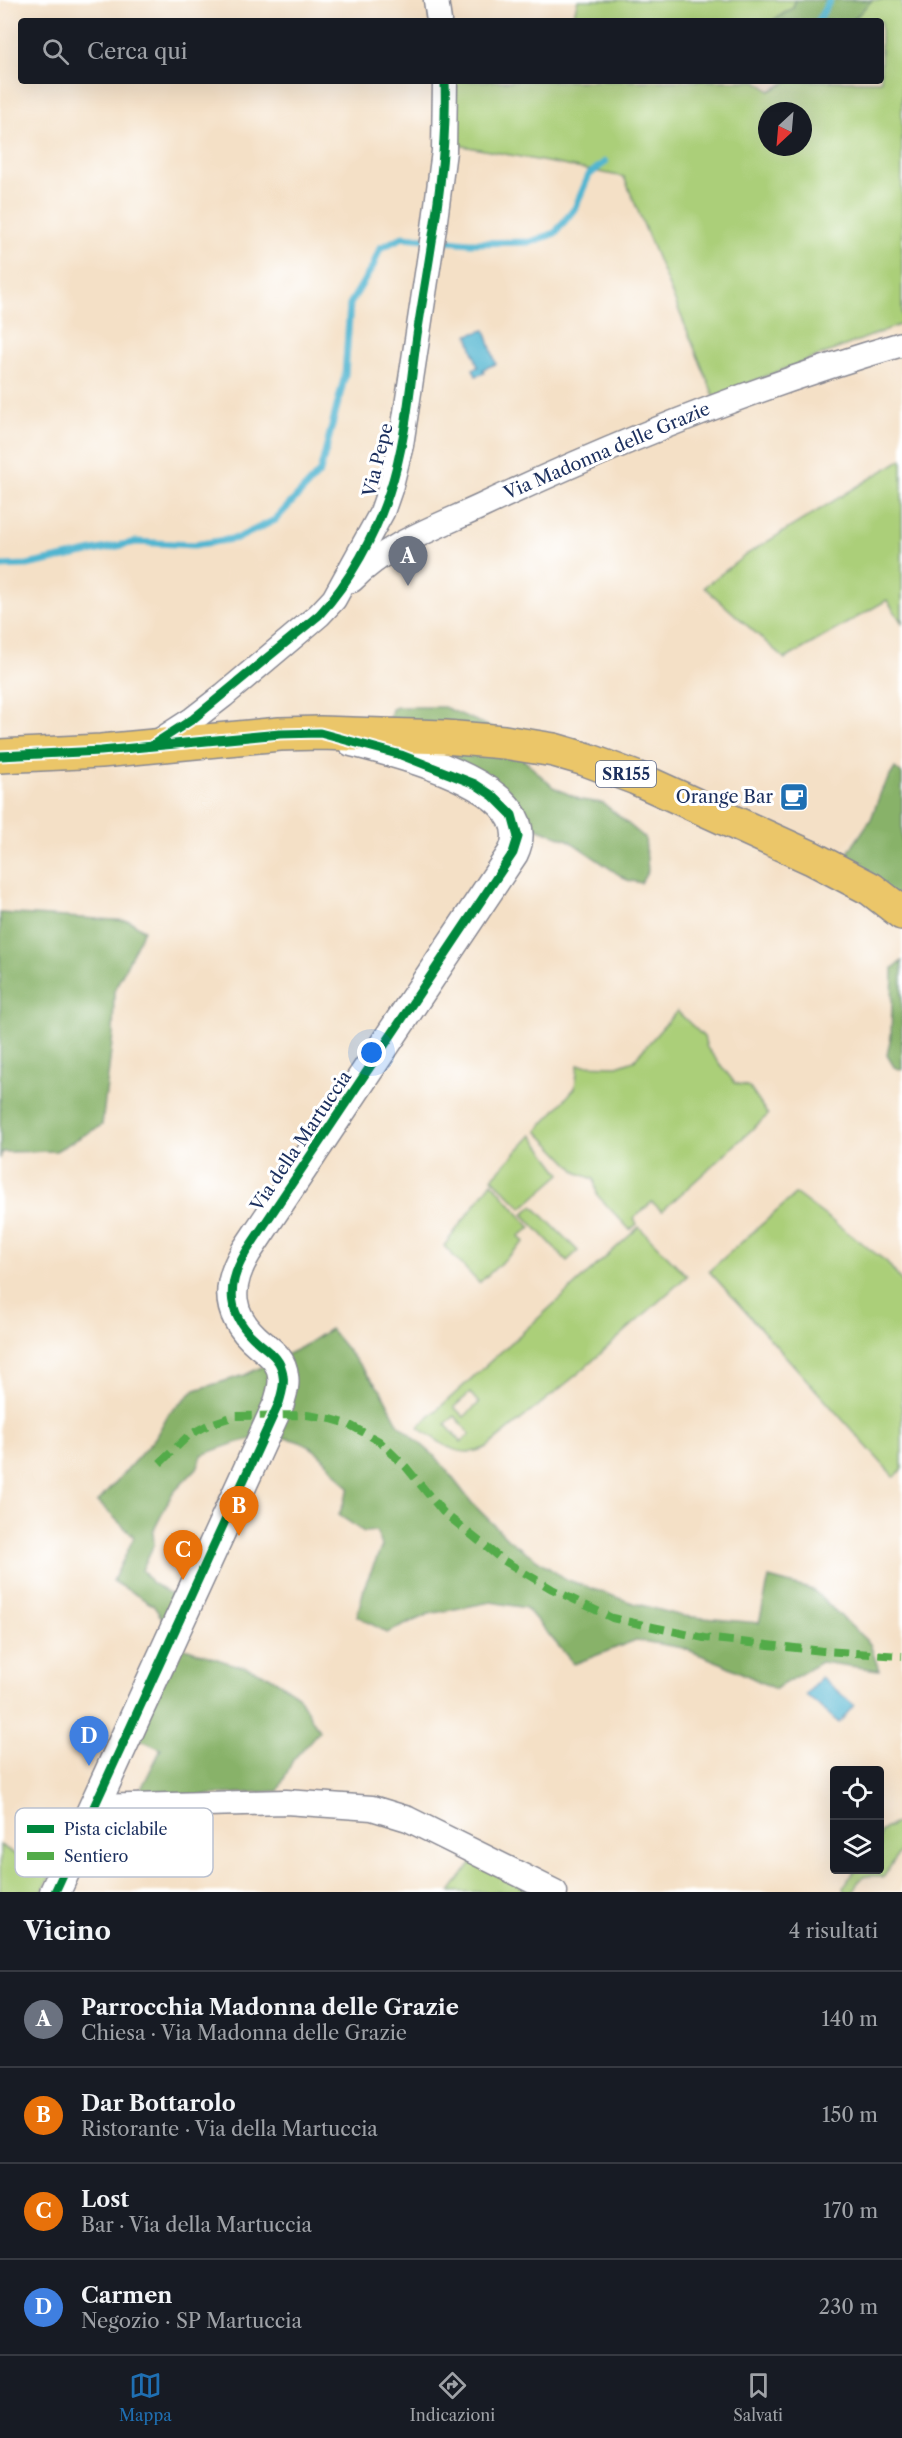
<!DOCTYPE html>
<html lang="it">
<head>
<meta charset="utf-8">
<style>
  :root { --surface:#171b24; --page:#242831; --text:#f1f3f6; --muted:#9ea1a6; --line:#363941; --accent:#1f6fb2 }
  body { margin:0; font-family:"Libre Caslon Text",serif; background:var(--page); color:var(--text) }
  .controls { position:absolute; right:18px; bottom:18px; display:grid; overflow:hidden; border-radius:6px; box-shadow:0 6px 24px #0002 }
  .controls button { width:54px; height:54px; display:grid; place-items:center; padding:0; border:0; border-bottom:2px solid var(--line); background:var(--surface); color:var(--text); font:30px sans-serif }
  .compass { position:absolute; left:758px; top:102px; width:54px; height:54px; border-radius:50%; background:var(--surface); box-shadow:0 6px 24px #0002; rotate:206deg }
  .you { position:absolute; left:372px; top:1053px; width:21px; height:21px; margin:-15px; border:4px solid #fff; border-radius:50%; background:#1a73e8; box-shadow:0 0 0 9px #1a73e833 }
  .badge { display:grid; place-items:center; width:39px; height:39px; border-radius:50%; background:var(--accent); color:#fff; font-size:20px; font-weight:700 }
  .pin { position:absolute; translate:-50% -50px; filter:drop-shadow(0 2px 3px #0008) }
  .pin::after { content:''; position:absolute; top:32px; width:21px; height:18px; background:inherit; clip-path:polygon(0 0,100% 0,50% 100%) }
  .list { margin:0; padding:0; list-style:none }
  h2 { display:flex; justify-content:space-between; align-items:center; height:78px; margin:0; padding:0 24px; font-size:26px }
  h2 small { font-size:20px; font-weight:400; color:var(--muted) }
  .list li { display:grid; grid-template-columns:39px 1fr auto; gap:18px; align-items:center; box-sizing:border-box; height:96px; padding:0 24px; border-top:2px solid var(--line) }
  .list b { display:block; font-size:22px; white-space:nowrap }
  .list p { margin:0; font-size:20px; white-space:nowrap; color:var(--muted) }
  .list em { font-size:20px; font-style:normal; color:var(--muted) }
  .icon { flex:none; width:33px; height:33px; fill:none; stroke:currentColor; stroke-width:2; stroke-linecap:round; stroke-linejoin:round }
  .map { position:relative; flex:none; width:902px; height:1892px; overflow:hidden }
  .search { position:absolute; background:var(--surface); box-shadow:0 6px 24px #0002; left:18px; right:18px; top:18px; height:66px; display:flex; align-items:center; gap:15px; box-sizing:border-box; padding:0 21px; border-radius:6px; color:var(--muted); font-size:22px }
  .sheet { height:462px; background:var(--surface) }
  nav { display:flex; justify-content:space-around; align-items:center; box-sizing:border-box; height:84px; border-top:2px solid var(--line); background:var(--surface); font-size:16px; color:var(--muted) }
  nav a { display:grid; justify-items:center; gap:3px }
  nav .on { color:var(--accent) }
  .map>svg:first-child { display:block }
</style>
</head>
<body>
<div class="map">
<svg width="902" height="1892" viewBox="0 0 902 1892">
  <rect width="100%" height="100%" fill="#fff"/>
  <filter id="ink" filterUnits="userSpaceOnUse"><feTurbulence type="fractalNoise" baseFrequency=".0167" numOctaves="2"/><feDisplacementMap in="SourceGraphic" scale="12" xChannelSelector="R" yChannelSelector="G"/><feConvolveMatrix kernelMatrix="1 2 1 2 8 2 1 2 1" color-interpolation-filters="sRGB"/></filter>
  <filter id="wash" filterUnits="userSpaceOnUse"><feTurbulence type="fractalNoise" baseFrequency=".008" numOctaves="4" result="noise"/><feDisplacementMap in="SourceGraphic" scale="24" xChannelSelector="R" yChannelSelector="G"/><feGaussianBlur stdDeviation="1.35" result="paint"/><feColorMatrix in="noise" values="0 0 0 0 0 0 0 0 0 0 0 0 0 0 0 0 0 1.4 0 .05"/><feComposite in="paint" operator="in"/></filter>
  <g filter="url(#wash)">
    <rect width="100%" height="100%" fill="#f4e0c6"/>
    <g fill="#abcf79" stroke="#637f6c" stroke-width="1.5" fill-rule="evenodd">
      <path d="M578 0H795L793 8 772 21H572Z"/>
      <path d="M872 0H902V324L714 396 624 177 453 144 448 81H757L770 91 789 81H881V21H852ZM767 111H803V147H767Z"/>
      <path d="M902 459V623L887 600 785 659 704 587 747 554Z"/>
      <path d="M677 1011 704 1037 707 1048 735 1083 749 1087 768 1115 662 1211 652 1202 634 1218 637 1224 630 1230 597 1195 594 1179 578 1173 537 1131 575 1088 578 1065 617 1066 634 1060Z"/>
      <path d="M532 1135 561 1174 522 1208 492 1178Z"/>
      <path d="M492 1182 531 1228 519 1236 524 1242 479 1283 444 1246Z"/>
      <path d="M796 1194 887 1262 902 1282V1469L894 1477 709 1271Z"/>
      <path d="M533 1206 578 1251 567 1261 523 1214Z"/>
      <path d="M639 1227 687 1276 579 1373 487 1447C459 1461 441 1443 418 1427ZM470 1393 479 1403 464 1417 454 1407ZM455 1416 470 1434 461 1442 445 1424Z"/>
      <path d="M902 1823V1848L883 1878C869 1872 857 1877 854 1892H844L843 1888 854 1870H880V1832L893 1824Z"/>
      <path d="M0 1845 50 1876 42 1892H0Z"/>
      <path d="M472 1862 536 1892H450Z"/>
    </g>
    <g fill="#88b269" stroke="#527064" stroke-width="1.5">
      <path d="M795 0H872L852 21H772L793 8Z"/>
      <path d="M397 707H444L507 734 525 761 553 787 581 800 603 803 645 838 648 871 641 883 627 880 568 840 537 828 519 810 456 762 389 722 392 709Z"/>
      <path d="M895 768 902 774V889L895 896 843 860 871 819 882 789Z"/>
      <path d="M0 913 130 921 144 930 114 991 113 1035 102 1125 56 1151 2 1152 0 1159Z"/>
      <path d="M902 961V1070L894 1067 887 1055 891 1036 893 968Z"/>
      <path d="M330 1329 381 1391 399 1425 437 1458 472 1503 509 1540 565 1579 630 1602 682 1616 759 1623 769 1578 813 1590 870 1644 879 1670 821 1662 775 1689 723 1664 683 1648 636 1640 574 1664 526 1608 491 1602 429 1614 387 1633 357 1616 365 1585 382 1546 377 1531 364 1532 339 1515 349 1488C339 1477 329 1463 318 1453 285 1424 237 1441 202 1455L198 1467 172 1494 153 1532 154 1544 142 1570 152 1583 176 1597 164 1621 153 1605 113 1581 134 1537 98 1502 155 1438 169 1413 195 1390 245 1375 302 1347Z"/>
      <path d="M179 1646 229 1663 246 1667 269 1676 298 1695 319 1731 293 1760 278 1791 136 1799 161 1749 137 1738Z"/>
    </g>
    <g fill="#51b5d0" stroke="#367297" stroke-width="1.5">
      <path d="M485 330 496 364 483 369 484 373 476 376 473 369 478 367 468 335Z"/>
      <path d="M821 1677 854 1705 839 1723 806 1695Z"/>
    </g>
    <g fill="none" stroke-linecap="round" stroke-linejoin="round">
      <g stroke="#51b5d0" stroke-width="7">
        <path d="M818 21 830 0"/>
        <path d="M0 566 27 565 136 542 194 545 238 538 275 520 320 472 345 375 350 304 373 266 380 248 403 237 470 243 531 242 555 233 575 208 589 175 605 162"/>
      </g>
    </g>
  </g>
  <g filter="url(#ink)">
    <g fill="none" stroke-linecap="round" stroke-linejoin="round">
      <g stroke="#888892" stroke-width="27">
        <g id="minor">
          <path d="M436 0 439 21"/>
          <path d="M352 580C387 544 437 527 482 506 618 442 757 386 902 344"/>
          <path d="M156 743 193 719 224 695 319 615 334 599 382 512 390 489 401 445 434 228 444 151 445 81"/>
          <path d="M94 1807 286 1802 372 1808 408 1819 555 1892"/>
        </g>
      </g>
      <g stroke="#888892" stroke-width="33">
        <path id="tertiary" d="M55 1892 279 1403C281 1395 285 1385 283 1376 282 1360 270 1352 259 1343 227 1316 225 1287 246 1252L513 853C545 787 394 752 352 741"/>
      </g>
      <g stroke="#888892" stroke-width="36">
        <path id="primary" d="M0 756 101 751 280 734 320 733 445 737 504 742 554 750 585 759 636 778 812 858 871 889 902 913"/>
      </g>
      <use href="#minor" stroke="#fff" stroke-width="24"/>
      <use href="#tertiary" stroke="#fff" stroke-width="30"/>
      <use href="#primary" stroke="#ebc669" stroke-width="33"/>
      <path stroke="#52ab49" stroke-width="8" stroke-dasharray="15 8" stroke-linecap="butt" d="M160 1463 189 1435 210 1424 235 1416 307 1415 331 1419 348 1424 379 1441 406 1467 443 1512 501 1559 552 1589 612 1618 704 1638 823 1651 902 1656"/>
      <g stroke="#fff" stroke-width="13">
        <g id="cycleway">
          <path d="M154 744 193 719 319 615C350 582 375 535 389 493 406 443 410 387 417 335 430 251 448 166 445 81"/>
          <path d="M0 756 101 751 280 734 320 733 401 755 475 784 493 796 512 815 518 837 513 853 246 1252C225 1287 227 1316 259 1343 270 1352 282 1360 283 1376 285 1385 281 1395 279 1403L55 1892"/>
        </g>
      </g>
      <use href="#cycleway" stroke="#00873e" stroke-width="9"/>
    </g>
  </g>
  <defs>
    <g id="cafe-square" transform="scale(1.5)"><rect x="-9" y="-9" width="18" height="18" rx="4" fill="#1f6fb2" stroke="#fff"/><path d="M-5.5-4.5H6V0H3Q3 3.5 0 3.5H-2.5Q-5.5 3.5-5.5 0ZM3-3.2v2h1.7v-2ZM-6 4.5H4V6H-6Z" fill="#fff"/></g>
  </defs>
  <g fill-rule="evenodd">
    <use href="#cafe-square" x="794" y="797"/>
  </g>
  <g text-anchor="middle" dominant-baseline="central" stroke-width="6" stroke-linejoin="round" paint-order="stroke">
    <rect fill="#fff" stroke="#5f6d8e" stroke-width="1.5" x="596" y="761" width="60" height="26" rx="4.5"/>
    <g font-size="16" font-weight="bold" fill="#1b2f5e">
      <text x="626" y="774">SR155</text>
    </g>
    <g font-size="18" fill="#1b2f5e" stroke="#fff">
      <text transform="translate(607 451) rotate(-23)">Via Madonna delle Grazie</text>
      <text transform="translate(378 460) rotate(-76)">Via Pepe</text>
      <text transform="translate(301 1141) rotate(-56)">Via della Martuccia</text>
    </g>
    <g font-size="18" fill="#1b2f5e" stroke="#fff" text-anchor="end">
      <text x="773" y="797">Orange Bar</text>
    </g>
  </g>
  <rect x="15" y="1808" width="198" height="69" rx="9" fill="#fff" stroke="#bbc1cf" stroke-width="1.5"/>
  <rect x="27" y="1825" width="27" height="8" fill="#00873e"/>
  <rect x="27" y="1852" width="27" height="8" fill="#52ab49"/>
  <g font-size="16" fill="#1b2f5e">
    <text x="64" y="1835">Pista ciclabile</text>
    <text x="64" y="1862">Sentiero</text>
  </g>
</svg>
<div class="controls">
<button><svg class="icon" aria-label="locate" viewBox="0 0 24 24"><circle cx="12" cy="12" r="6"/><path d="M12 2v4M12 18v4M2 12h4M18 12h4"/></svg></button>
<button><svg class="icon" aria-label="layers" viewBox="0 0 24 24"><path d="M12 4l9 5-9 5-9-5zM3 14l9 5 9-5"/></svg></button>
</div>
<svg class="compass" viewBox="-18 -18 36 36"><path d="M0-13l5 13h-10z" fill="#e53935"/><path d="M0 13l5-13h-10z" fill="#9ea1a6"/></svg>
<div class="you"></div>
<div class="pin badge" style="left:408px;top:586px;background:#6b7280">A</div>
<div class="pin badge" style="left:239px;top:1536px;background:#e8710a">B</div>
<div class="pin badge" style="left:183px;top:1580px;background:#e8710a">C</div>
<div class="pin badge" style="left:89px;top:1766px;background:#3f7fe0">D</div>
<div class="search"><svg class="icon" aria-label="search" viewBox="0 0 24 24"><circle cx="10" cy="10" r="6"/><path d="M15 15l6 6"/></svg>Cerca qui</div>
</div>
<section class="sheet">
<h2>Vicino<small>4 risultati</small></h2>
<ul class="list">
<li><span class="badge" style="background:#6b7280">A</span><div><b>Parrocchia Madonna delle Grazie</b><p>Chiesa · Via Madonna delle Grazie</p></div><em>140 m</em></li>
<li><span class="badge" style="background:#e8710a">B</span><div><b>Dar Bottarolo</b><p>Ristorante · Via della Martuccia</p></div><em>150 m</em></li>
<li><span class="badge" style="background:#e8710a">C</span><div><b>Lost</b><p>Bar · Via della Martuccia</p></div><em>170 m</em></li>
<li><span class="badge" style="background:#3f7fe0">D</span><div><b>Carmen</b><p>Negozio · SP Martuccia</p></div><em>230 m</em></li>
</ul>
</section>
<nav>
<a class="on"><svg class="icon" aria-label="map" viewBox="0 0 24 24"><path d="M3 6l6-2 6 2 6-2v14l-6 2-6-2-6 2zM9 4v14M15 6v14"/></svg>Mappa</a>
<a><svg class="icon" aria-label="directions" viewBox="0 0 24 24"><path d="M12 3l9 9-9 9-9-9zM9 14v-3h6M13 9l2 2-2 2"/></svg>Indicazioni</a>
<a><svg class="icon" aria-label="saved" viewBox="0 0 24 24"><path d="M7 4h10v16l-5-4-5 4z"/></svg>Salvati</a>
</nav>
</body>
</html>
